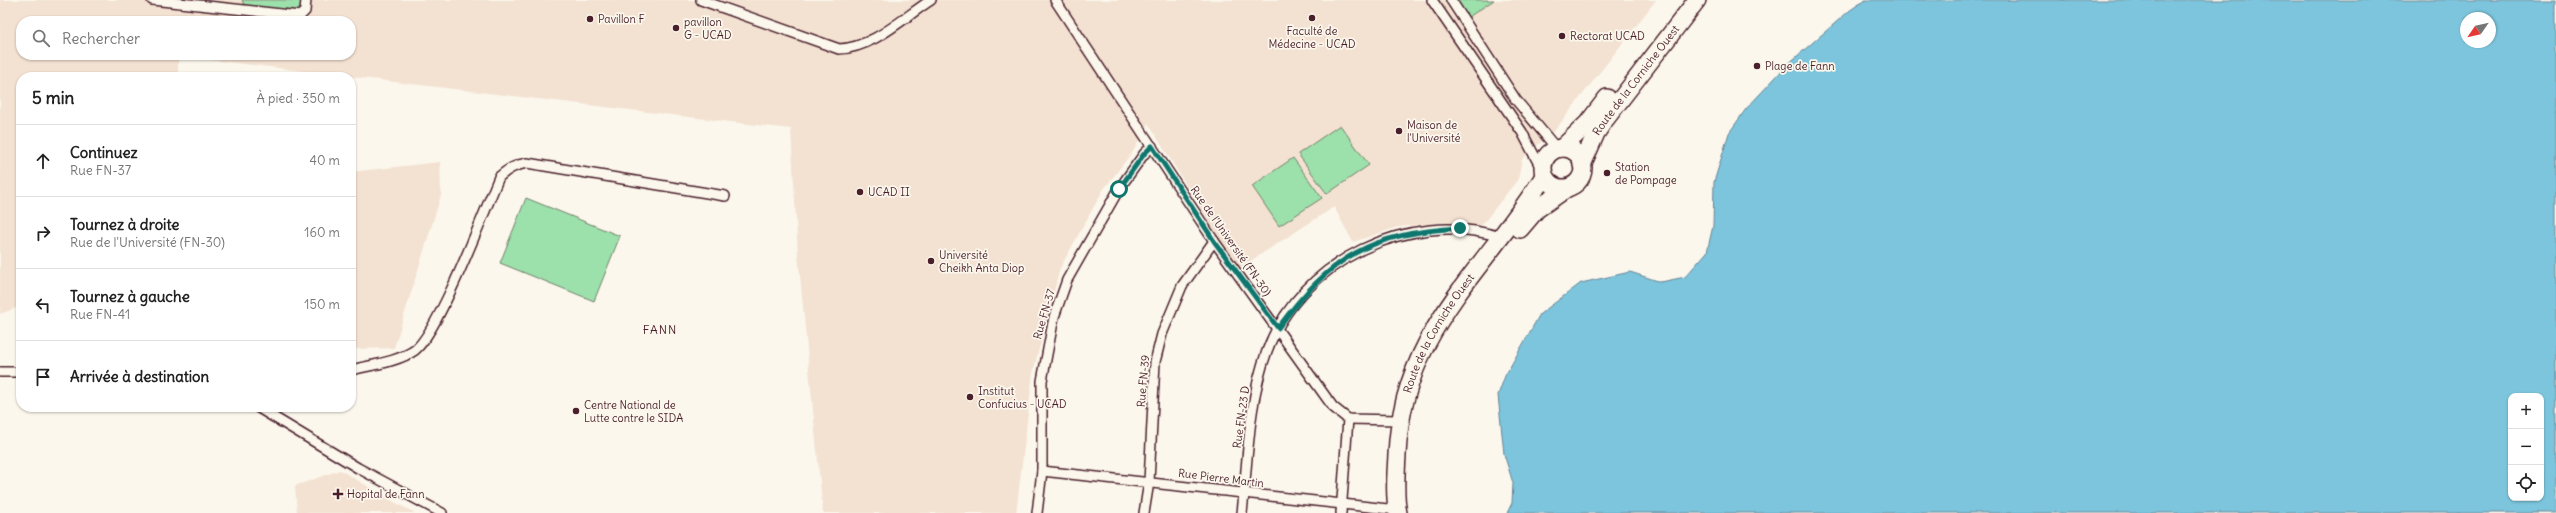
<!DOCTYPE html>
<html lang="fr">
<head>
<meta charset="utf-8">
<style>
  :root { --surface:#fff; --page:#f6f6f6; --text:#222; --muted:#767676; --line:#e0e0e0 }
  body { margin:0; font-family:Delius,sans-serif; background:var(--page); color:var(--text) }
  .controls { position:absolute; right:12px; bottom:12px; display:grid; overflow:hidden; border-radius:8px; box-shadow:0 1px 3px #0004 }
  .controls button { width:36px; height:36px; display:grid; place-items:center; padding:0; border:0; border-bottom:1px solid var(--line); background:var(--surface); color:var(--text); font:20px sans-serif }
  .compass { position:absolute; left:2460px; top:12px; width:36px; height:36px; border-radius:50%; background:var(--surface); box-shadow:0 1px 3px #0004; rotate:236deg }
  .stop { position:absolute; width:12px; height:12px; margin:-9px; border:3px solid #0f766e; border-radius:50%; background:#fff }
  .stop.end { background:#0f766e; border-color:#fff; box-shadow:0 1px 4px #0008 }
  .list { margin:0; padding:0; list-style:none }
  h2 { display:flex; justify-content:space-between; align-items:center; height:52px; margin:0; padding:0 16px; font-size:17px }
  h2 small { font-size:13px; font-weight:400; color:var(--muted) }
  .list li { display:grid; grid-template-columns:26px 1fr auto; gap:12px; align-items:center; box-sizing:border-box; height:72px; padding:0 16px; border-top:1px solid var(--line) }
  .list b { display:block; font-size:15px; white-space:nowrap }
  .list p { margin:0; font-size:13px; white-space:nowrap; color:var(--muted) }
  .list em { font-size:13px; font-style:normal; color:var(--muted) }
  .icon { flex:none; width:22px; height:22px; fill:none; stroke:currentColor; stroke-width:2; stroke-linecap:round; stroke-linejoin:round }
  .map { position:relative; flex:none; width:2556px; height:513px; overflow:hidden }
  .search { position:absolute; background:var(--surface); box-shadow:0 1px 3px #0004; left:16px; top:16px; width:340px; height:44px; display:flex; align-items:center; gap:10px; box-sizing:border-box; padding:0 14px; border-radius:16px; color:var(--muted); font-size:15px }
  .panel { position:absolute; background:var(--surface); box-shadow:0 1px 3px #0004; left:16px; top:72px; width:340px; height:340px; border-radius:16px }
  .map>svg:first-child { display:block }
</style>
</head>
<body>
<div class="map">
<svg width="2556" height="513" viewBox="0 0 2556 513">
  <rect width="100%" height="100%" fill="#fbf7ec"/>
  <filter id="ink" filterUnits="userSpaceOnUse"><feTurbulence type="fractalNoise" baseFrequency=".025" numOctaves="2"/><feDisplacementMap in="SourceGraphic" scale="8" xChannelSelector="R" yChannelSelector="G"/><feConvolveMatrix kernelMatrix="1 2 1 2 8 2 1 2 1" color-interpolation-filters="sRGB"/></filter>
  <g filter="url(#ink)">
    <g fill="#f3e1d1" fill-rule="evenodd">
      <path d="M0 0H1656L1555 130 1522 159 1518 179 1481 226 1440 223 1398 227 1353 242 1334 207 1238 269 1148 123 1134 150 1103 190 1060 268 1033 372 1016 513H823L798 255 791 129 178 56V77H21V306L0 314ZM21 21H351V55H21Z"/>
      <path d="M440 162 441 195 394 348 351 349V172Z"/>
      <path d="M340 470 394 502 415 513H297L295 486Z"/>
    </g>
    <g fill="#9ce0ab" stroke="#73806b">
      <path d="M242 0H303L302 10 298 13 245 7Z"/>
      <path d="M1455 0H1494L1467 18Z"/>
      <path d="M1340 125 1369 165 1327 194 1298 154Z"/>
      <path d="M1293 158 1322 198 1279 226 1252 186Z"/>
      <path d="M526 198 620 236 594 301 500 263Z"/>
    </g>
    <path fill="#7cc5dc" stroke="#688395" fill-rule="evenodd" d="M1865 0H2556V513H1507L1512 503 1513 483 1504 454 1498 395 1505 376 1540 314 1581 283 1630 272 1661 282 1685 277 1707 252 1713 226 1714 182 1729 133 1746 109 1788 64 1849 11ZM2466 18H2490V42H2466ZM2511 396H2541V498H2511Z"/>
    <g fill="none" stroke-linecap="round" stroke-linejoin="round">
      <g stroke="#4a1f2b" stroke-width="12">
        <g id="street">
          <path d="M152 0 300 16 305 11 306 0"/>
          <path d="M701 0 839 49C873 48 903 18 931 0"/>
          <path d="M1055 0 1214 241 1333 407 1348 419 1399 420"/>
          <path d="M1432 0 1522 132 1542 170"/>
          <path d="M1451 0 1516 100 1557 149"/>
          <path d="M351 370C371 365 398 362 415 350 439 331 484 212 499 177 508 169 515 165 527 163L725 196"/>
          <path d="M0 372H21"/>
          <path d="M257 407 358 468 442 513"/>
          <path d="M1042 471 1397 510"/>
          <path d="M1037 513 1042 471V381L1054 317 1067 280 1119 189 1144 154 1152 146"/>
          <path d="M1144 513 1149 482 1155 362 1162 334 1182 286 1214 241"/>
          <path d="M1242 513C1248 460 1248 402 1267 351 1300 261 1410 208 1500 237"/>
          <path d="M1341 513 1348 419"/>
        </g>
      </g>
      <g stroke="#4a1f2b" stroke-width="20">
        <g id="highway">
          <path d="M1562 148 1588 123 1607 98"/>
          <circle cx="1563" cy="168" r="20"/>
          <path id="s1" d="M1582 165 1596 133 1604 121 1697 0"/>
          <path d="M1520 229 1537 209 1567 188"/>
          <path id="s2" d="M1398 513C1394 494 1396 474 1397 455 1402 331 1484 272 1544 176"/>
        </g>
      </g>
      <use href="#street" stroke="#fbf7ec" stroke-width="9"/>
      <use href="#highway" stroke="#fbf7ec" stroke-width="17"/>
    </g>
  </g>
  <g fill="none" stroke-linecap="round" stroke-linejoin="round" filter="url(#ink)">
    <path stroke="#0f766e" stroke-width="5" d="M1119 189 1144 154 1152 146 1214 241 1278 328C1331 256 1371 233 1460 228"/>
  </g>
  <g fill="#4a1f2b" stroke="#fbf7ec" stroke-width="1.5">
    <circle cx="1312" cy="18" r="4"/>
    <circle cx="590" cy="19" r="4"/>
    <circle cx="676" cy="28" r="4"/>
    <circle cx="1562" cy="36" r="4"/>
    <circle cx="1757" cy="66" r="4"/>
    <circle cx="1399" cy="131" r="4"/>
    <circle cx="1607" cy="173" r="4"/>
    <circle cx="860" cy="192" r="4"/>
    <circle cx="931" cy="261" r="4"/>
    <circle cx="970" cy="397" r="4"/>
    <circle cx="576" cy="411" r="4"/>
    <path d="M336 488h4v4h4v4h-4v4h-4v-4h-4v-4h4z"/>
  </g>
  <g text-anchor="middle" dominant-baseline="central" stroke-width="3.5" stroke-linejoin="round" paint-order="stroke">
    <g font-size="11" fill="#4a1f2b" stroke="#fbf7ec" text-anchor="start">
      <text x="598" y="19">Pavillon F</text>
      <text x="684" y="22">pavillon<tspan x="684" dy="13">G - UCAD</tspan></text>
      <text x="1312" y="31" text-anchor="middle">Faculté de<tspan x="1312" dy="13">Médecine - UCAD</tspan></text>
      <text x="1570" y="36">Rectorat UCAD</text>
      <text x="1765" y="66">Plage de Fann</text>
      <text x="1407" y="125">Maison de<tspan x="1407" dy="13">l'Université</tspan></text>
      <text x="1615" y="167">Station<tspan x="1615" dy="13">de Pompage</tspan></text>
      <text x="868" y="192">UCAD II</text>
      <text x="939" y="255">Université<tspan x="939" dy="13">Cheikh Anta Diop</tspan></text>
      <text x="978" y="391">Institut<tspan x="978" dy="13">Confucius - UCAD</tspan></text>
      <text x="584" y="405">Centre National de<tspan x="584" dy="13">Lutte contre le SIDA</tspan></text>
      <text x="347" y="494">Hopital de Fann</text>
    </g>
    <g font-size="11" fill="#4a1f2b" stroke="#fbf7ec">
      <text stroke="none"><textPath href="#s1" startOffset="101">Route de la Corniche Ouest</textPath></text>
      <text transform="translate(1231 241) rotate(55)">Rue de l'Université (FN-30)</text>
      <text transform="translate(1044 314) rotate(-74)">Rue FN-37</text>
      <text stroke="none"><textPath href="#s2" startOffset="189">Route de la Corniche Ouest</textPath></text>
      <text transform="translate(1143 381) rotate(-85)">Rue FN-39</text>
      <text transform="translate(1241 417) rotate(-82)">Rue FN-23 D</text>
      <text transform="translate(1221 478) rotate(7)">Rue Pierre Martin</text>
    </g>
    <g font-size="12" letter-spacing="1" fill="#4a1f2b" stroke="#fbf7ec">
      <text x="660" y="329">FANN</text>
    </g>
  </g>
</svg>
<div class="controls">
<button>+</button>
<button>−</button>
<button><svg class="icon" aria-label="locate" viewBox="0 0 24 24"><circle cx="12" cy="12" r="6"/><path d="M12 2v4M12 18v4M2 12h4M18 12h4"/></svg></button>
</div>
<svg class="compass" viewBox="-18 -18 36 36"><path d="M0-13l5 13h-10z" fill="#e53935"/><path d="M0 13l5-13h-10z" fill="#767676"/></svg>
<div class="stop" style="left:1119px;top:189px"></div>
<div class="stop end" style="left:1460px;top:228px"></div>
<div class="search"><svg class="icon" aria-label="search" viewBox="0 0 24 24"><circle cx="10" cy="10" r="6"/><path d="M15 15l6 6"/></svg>Rechercher</div>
<section class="panel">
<h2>5 min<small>À pied · 350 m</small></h2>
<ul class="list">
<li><svg class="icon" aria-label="ahead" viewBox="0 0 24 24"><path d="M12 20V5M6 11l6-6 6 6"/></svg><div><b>Continuez</b><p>Rue FN-37</p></div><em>40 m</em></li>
<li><svg class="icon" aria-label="right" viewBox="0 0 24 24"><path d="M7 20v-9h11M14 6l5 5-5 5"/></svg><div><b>Tournez à droite</b><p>Rue de l'Université (FN-30)</p></div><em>160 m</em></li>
<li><svg class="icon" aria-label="left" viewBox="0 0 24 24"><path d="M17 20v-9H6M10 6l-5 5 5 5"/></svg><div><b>Tournez à gauche</b><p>Rue FN-41</p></div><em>150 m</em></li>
<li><svg class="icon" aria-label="arrive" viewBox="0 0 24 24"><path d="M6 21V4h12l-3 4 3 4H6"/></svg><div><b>Arrivée à destination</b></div></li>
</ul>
</section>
</div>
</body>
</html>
